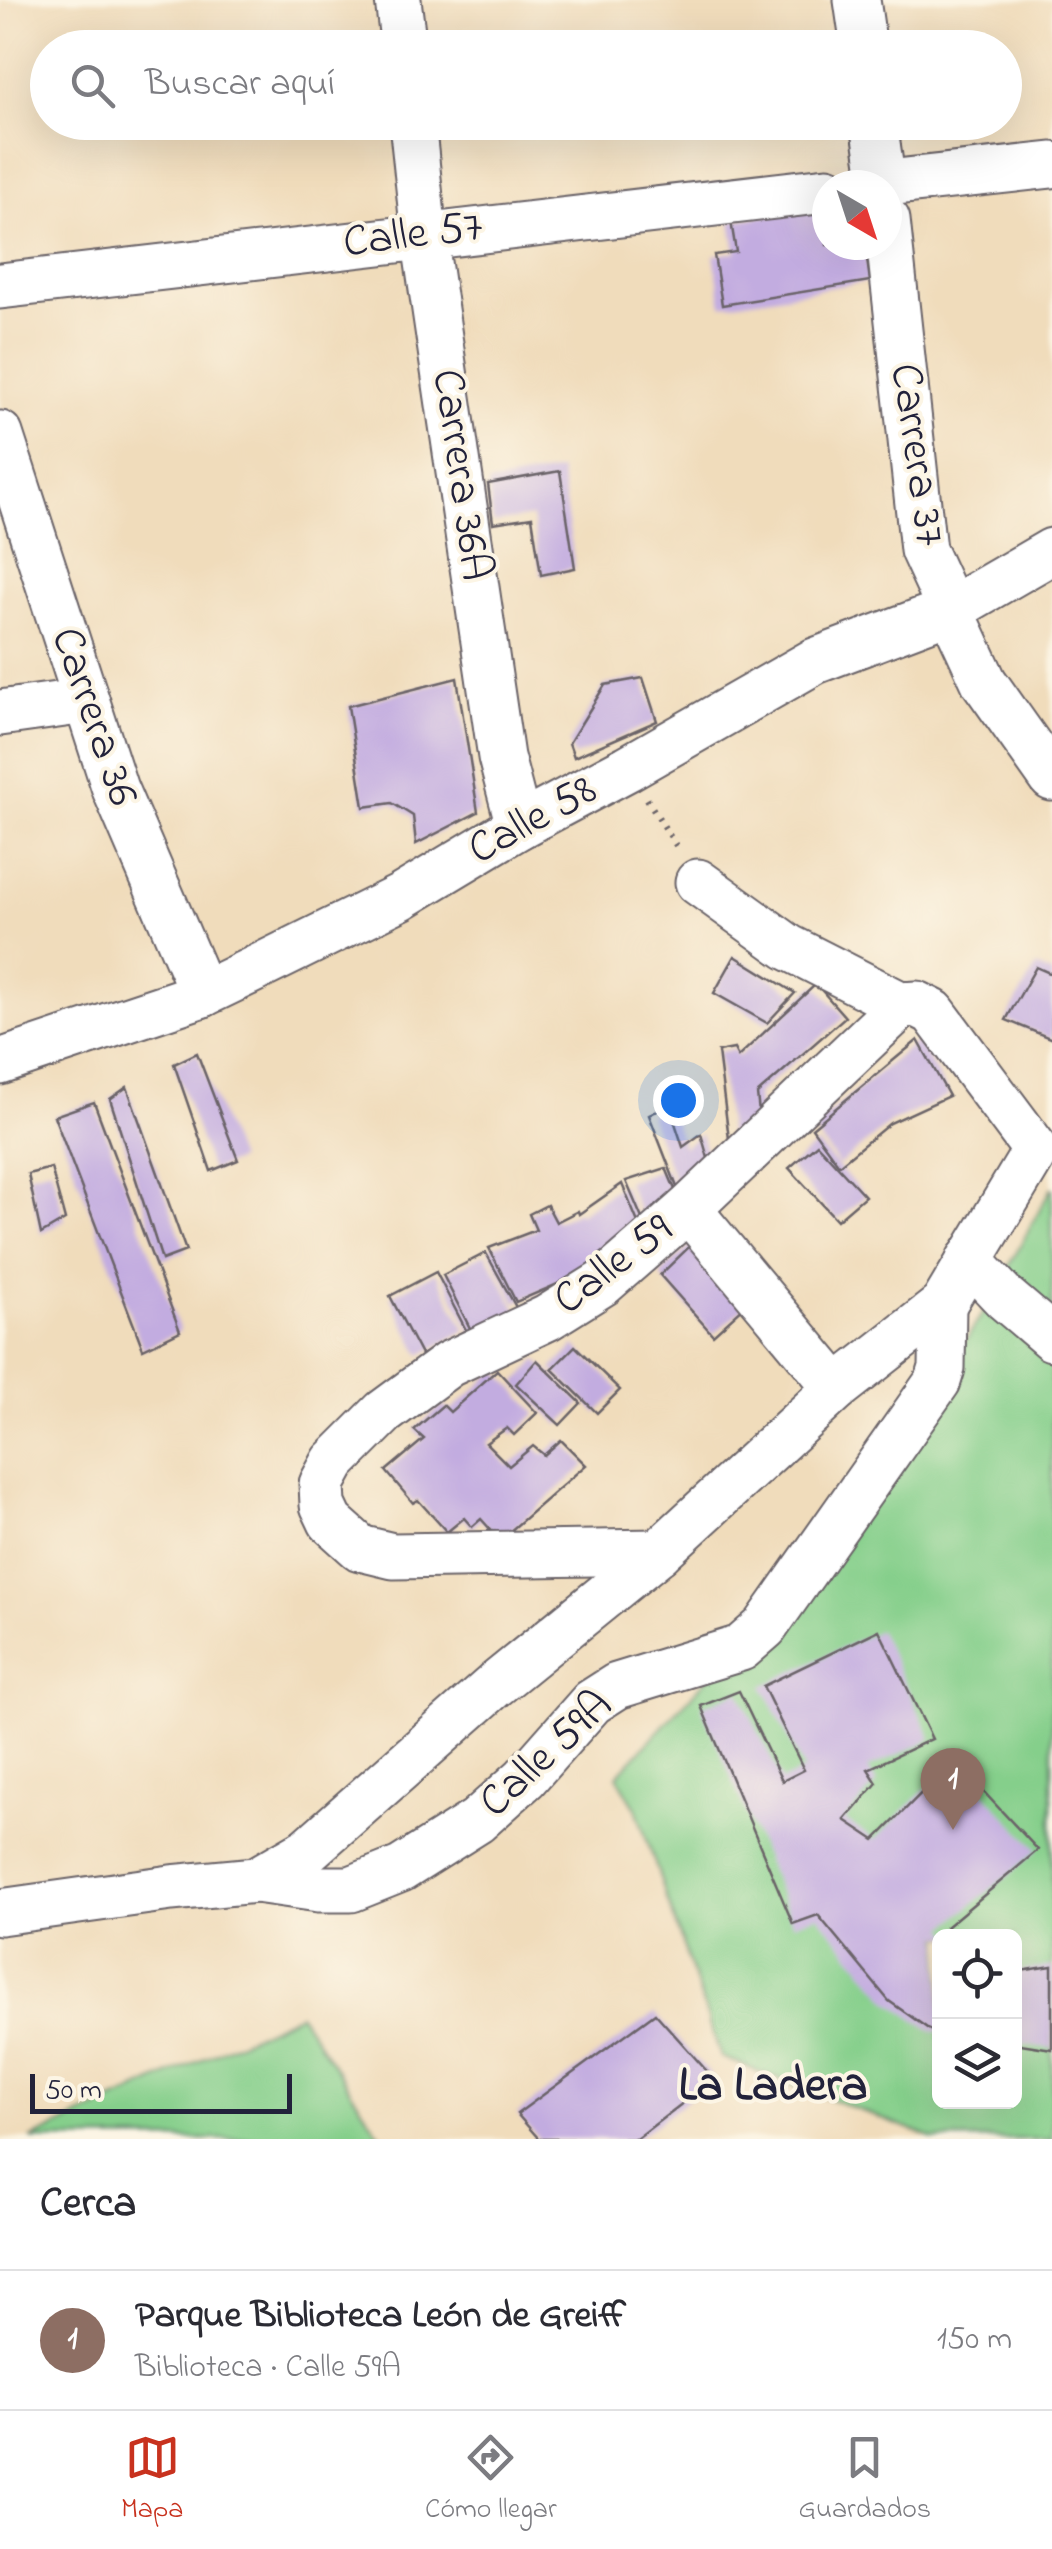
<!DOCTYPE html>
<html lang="es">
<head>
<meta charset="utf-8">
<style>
  :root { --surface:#fff; --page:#f7f7f7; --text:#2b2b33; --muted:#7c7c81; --line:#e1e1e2; --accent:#c8321e }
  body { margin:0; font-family:"Indie Flower",sans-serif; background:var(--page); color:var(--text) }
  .controls { position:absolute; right:30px; bottom:30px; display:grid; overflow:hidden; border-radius:15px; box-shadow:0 10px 40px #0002 }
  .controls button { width:90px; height:90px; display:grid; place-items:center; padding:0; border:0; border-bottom:2px solid var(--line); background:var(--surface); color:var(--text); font:50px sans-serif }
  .compass { position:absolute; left:812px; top:170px; width:90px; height:90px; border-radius:50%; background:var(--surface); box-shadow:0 10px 40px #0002; rotate:141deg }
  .scale { position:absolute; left:30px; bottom:25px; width:262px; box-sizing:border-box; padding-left:10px; border:5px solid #22223b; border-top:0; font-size:28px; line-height:35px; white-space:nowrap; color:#22223b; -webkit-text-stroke:8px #fcf5e5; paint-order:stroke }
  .you { position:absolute; left:678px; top:1100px; width:35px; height:35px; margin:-25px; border:8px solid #fff; border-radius:50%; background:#1a73e8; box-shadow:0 0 0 15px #1a73e833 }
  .badge { display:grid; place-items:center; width:65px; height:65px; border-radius:50%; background:var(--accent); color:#fff; font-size:32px; font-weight:700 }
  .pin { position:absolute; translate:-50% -82px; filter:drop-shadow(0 2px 5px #0008) }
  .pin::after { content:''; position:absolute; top:52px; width:35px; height:30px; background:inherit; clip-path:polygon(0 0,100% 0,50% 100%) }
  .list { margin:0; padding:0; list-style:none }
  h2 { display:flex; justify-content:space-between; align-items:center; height:130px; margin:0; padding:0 40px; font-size:42px }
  h2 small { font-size:32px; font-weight:400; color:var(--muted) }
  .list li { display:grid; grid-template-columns:65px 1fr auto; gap:30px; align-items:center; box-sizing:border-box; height:140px; padding:0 40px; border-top:2px solid var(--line) }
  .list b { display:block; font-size:38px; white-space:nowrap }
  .list p { margin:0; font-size:32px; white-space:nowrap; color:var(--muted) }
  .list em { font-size:32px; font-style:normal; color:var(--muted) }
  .icon { flex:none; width:55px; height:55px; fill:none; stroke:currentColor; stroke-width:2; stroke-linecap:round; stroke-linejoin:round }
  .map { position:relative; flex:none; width:1052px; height:2139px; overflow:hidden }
  .search { position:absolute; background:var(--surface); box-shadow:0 10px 40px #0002; left:30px; right:30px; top:30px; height:110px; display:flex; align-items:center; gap:25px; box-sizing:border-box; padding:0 35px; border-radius:55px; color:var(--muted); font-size:38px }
  .sheet { height:270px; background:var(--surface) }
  nav { display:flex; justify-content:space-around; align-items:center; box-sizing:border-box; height:140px; border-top:2px solid var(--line); background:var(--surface); font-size:28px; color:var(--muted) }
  nav a { display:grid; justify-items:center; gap:5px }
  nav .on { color:var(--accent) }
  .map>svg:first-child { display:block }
</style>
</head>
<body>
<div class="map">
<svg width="1052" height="2139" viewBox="0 0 1052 2139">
  <rect width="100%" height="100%" fill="#fcf5e5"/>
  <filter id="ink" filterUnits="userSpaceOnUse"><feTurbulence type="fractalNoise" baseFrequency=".01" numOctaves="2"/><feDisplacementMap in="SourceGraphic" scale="20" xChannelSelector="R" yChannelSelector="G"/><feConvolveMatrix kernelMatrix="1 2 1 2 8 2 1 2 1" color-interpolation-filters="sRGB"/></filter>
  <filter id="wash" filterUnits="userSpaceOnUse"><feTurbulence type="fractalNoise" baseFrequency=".0048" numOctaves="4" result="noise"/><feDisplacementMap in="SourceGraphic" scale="40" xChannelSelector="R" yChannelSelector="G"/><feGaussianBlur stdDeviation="2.25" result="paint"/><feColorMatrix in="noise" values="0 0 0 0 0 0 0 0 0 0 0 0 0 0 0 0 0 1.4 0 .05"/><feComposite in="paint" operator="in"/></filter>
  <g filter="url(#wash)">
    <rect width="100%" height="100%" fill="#f0dcbb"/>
    <g fill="#85cf8b" stroke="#547863" stroke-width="2.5" fill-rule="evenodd">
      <path d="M1052 1187V2139H934L721 2057 636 1808 617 1776 747 1635 921 1414 993 1296ZM940 1936H1014V2102H940Z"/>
      <path d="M299 2014 383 2139H31Z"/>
    </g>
    <g id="blocks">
      <g fill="#c2ace0">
        <path d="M827 206V245H865L870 281 722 305 714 255 736 252 731 221Z"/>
        <path d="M560 471 575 568 541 575 532 517 493 523 488 484Z"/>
        <path d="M457 678 478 812 416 844 413 816 392 803 364 807 348 706Z"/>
        <path d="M643 678 657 721 574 757 569 743 605 685Z"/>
        <path d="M735 956 795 993 767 1023 714 993Z"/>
        <path d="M1036 967 1052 974V1039L1006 1020Z"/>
        <path d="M816 984 845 1017 757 1094 760 1123 731 1155 718 1052 734 1049 738 1057Z"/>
        <path d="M918 1040 949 1096 890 1123 839 1165 812 1128Z"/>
        <path d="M197 1053 238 1160 211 1171 174 1064Z"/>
        <path d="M127 1087 186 1251 162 1260 110 1099Z"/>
        <path d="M94 1102 180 1331 143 1349 54 1116Z"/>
        <path d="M669 1105 683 1147 701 1134 712 1172 682 1200 649 1115Z"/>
        <path d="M817 1144 865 1196 837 1220 789 1168Z"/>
        <path d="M51 1168 65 1220 41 1234 28 1174Z"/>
        <path d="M666 1168 681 1204 649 1235 626 1181Z"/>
        <path d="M622 1184 646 1242 604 1264 516 1302 489 1248 536 1230 529 1214 547 1205 556 1222 578 1211 579 1214Z"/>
        <path d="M690 1246 745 1306 713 1335 660 1275Z"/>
        <path d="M486 1253 518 1311 473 1334 443 1275Z"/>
        <path d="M436 1272 466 1330 421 1355 390 1296Z"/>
        <path d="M575 1346 620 1390 597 1413 552 1369Z"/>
        <path d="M537 1360 581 1403 560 1425 516 1384Z"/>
        <path d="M497 1370 537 1413 514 1435 507 1428 486 1443 509 1466 533 1446 544 1455 561 1440 586 1465 500 1540 481 1519 472 1527 464 1518 447 1532 418 1500 413 1503 386 1471 424 1439 414 1430 443 1405 450 1412Z"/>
        <path d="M879 1630 932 1739 868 1769 877 1783 845 1820 875 1840 954 1760 1038 1850 946 1927 953 1936H940V2032L930 2030 889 2001 818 1915 793 1924 701 1706 739 1691 782 1781 804 1770 763 1686Z"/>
        <path d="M1052 1966V2049L1014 2043V1972Z"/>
        <path d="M655 2013 714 2079 636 2139H539L517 2114Z"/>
      </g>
    </g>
  </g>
  <g filter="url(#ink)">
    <use href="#blocks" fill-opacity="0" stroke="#6a6368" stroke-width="2.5"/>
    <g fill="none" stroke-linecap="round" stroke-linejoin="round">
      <g stroke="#6a6368" stroke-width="49">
        <g id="minor">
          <path d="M398 0 404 48"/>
          <path d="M857 0 864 48"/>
          <path d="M412 122 424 235 501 757 519 826"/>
          <path d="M874 122 883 185"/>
          <path d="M869 185 1052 165"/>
          <path d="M887 220 923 550 984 682 1052 778"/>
          <path d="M0 286 827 190"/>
          <path d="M0 434 115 789 203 994"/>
          <path d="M0 713 86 701"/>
          <path d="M698 882 788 947 902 1005 917 1004 933 1012 1036 1150"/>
          <path d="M0 1062 203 994 263 965 401 897 519 826 628 768 815 661 950 610 1052 551"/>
          <path d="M688 1209 837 1388"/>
          <path d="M969 1260 1005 1298 1052 1338"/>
          <path d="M659 1552 393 1556 360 1548 331 1522 323 1505 322 1484 334 1462 384 1412 449 1364 547 1318 603 1283 688 1209 902 1005"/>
          <path d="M256 1880 319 1889H351L401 1869 477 1821 525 1778 592 1702 617 1686 741 1648 765 1627 938 1381 942 1368 943 1305"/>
          <path d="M0 1912 171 1888 256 1880 308 1850 495 1685 659 1552 837 1388 943 1305 1036 1150"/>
        </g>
      </g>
      <path stroke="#6a6368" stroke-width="6" stroke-dasharray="2.5 8" stroke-linecap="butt" d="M647 799 680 852"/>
      <use href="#minor" stroke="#fff" stroke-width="45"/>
    </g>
  </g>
  <g text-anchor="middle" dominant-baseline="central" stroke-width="8" stroke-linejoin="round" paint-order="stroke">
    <g font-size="45" fill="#22223b" stroke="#fcf5e5">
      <text transform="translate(413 236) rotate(-7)">Calle 57</text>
      <text transform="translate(916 455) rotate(82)">Carrera 37</text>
      <text transform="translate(460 475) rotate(82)">Carrera 36A</text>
      <text transform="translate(93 717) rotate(71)">Carrera 36</text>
      <text transform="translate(533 821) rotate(-29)">Calle 58</text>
      <text transform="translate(614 1266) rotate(-37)">Calle 59</text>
      <text transform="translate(547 1755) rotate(-43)">Calle 59A</text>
    </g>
    <g font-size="48" font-weight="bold" fill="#22223b" stroke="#fcf5e5">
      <text x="773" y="2087">La Ladera</text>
    </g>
  </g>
</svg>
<div class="controls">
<button><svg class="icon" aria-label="locate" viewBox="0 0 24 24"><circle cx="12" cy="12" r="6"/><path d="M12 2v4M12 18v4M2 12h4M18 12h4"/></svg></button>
<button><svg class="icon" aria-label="layers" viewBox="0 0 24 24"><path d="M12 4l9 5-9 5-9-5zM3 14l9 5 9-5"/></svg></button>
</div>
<svg class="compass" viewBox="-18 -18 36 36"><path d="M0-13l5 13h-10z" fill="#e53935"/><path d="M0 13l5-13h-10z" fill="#7c7c81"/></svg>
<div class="scale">50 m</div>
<div class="you"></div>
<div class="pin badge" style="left:953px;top:1830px;background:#8d6e63">1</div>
<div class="search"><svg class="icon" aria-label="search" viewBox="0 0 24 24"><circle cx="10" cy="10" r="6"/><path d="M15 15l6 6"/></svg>Buscar aquí</div>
</div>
<section class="sheet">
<h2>Cerca<small></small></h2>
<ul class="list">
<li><span class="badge" style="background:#8d6e63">1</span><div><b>Parque Biblioteca León de Greiff</b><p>Biblioteca · Calle 59A</p></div><em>150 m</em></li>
</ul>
</section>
<nav>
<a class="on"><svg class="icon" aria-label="map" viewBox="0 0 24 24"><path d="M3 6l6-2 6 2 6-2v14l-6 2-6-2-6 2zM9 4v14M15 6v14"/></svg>Mapa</a>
<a><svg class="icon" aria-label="directions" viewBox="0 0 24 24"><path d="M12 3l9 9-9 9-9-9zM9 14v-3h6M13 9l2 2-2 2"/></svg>Cómo llegar</a>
<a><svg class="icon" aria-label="saved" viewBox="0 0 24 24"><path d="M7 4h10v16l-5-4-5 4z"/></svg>Guardados</a>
</nav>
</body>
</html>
